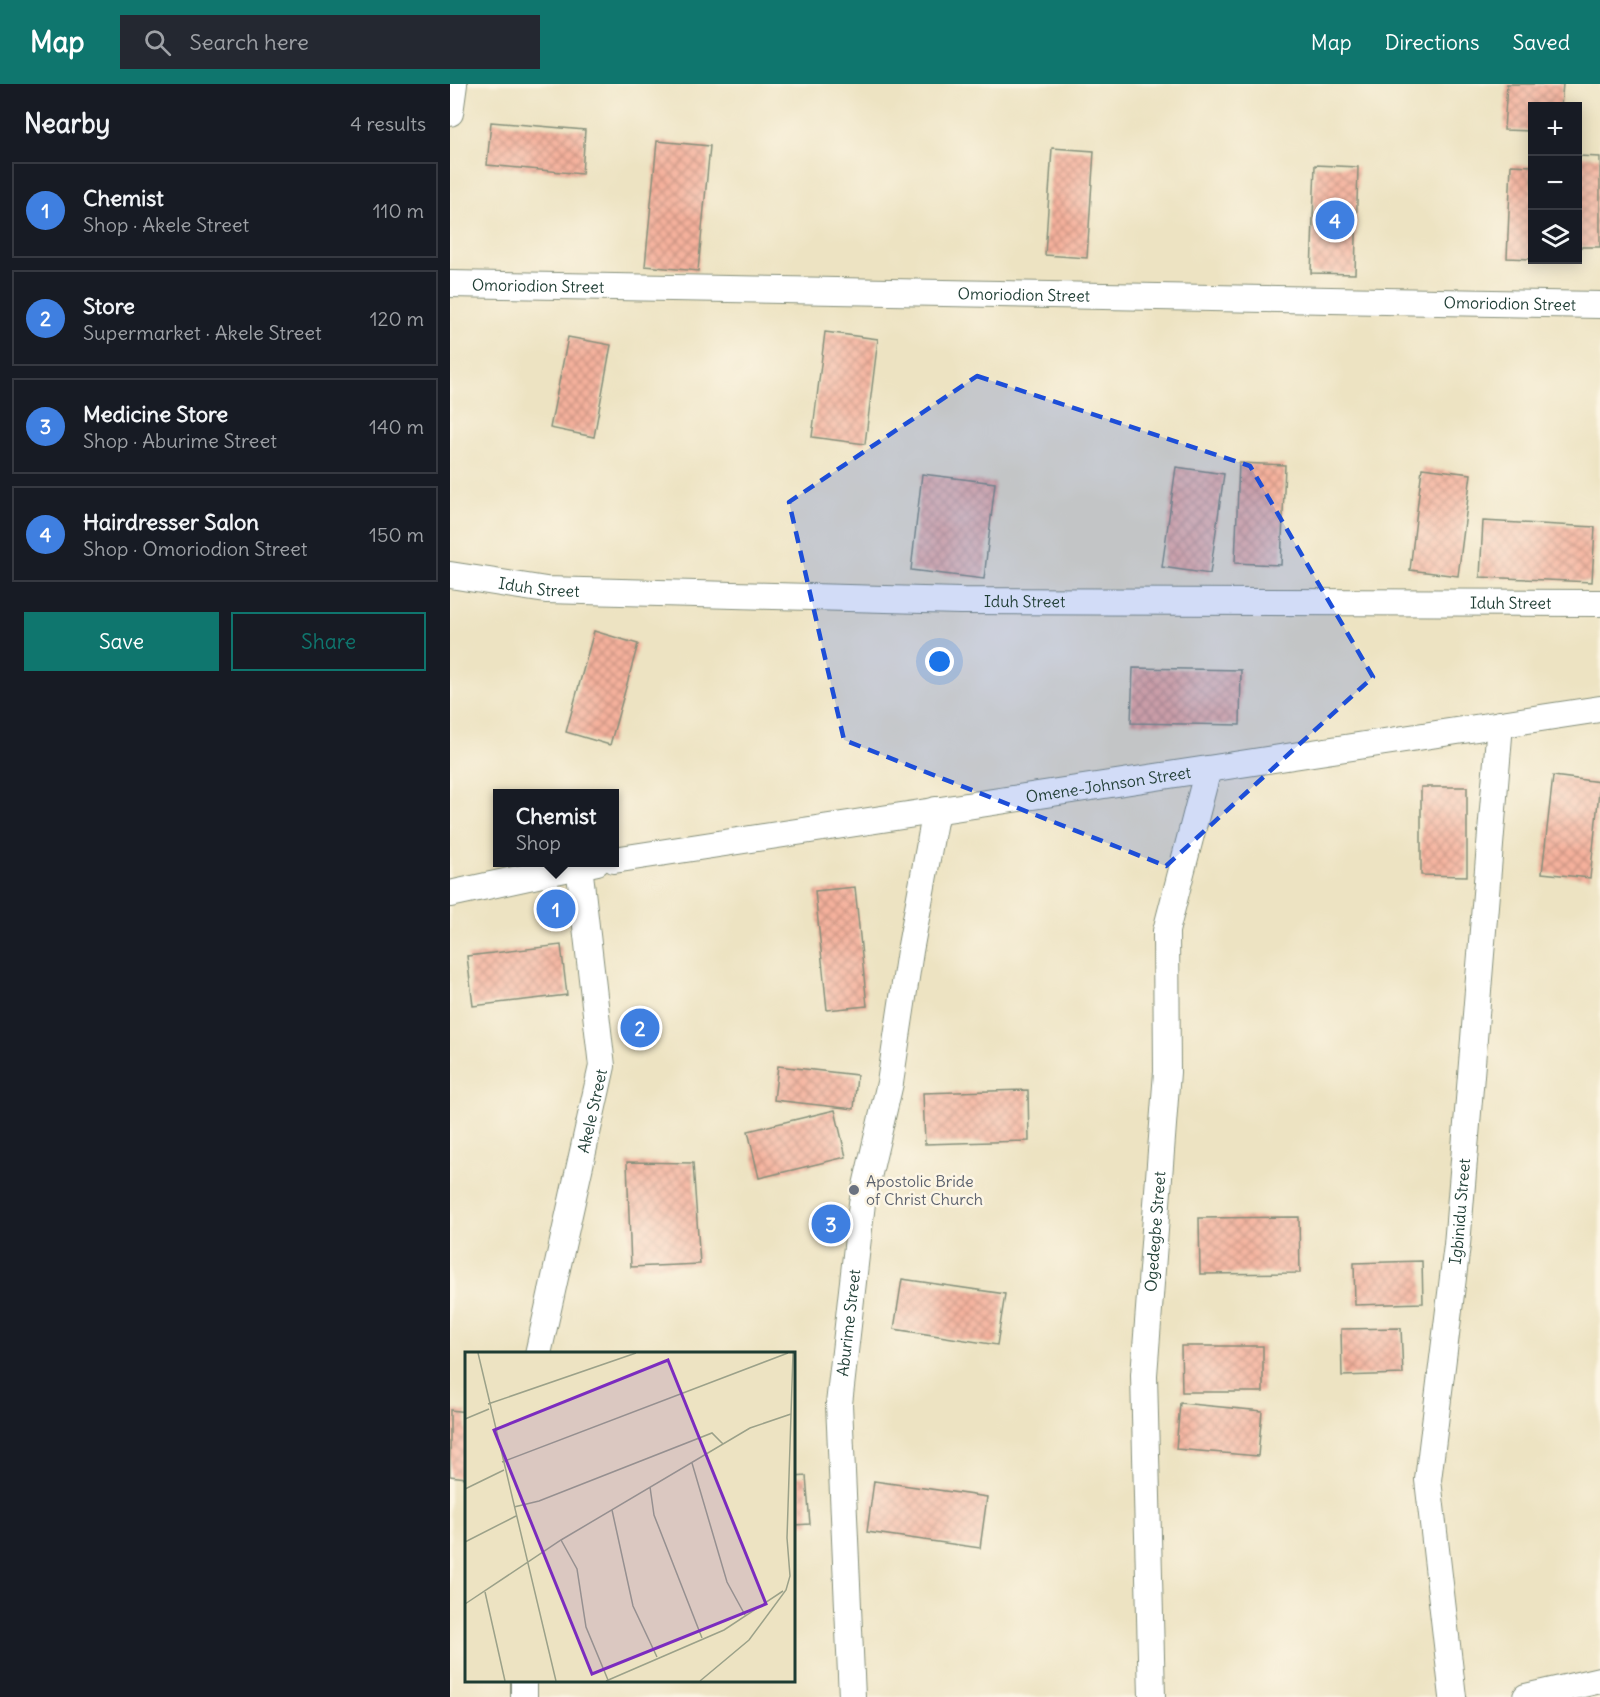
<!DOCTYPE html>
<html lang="en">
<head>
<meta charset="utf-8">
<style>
  :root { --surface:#171b24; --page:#242831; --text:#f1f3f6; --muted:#9ea1a6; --line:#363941; --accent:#0f766e }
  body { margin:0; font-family:Delius,sans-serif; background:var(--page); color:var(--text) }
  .controls { position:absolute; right:18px; top:18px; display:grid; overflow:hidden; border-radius:0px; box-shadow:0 3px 15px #0003 }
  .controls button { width:54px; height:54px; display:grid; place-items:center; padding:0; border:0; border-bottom:2px solid var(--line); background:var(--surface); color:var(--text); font:30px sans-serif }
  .you { position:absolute; left:490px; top:578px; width:21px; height:21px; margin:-15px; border:4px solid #fff; border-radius:50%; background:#1a73e8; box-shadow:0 0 0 9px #1a73e833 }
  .badge { display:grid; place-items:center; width:39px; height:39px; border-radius:50%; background:var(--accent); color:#fff; font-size:20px; font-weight:700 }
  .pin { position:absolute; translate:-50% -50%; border:3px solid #fff; box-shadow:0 2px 6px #0006 }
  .popup { position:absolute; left:43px; top:705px; width:126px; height:78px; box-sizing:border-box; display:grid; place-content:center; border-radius:0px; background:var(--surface); filter:drop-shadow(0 2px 4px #0005); font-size:20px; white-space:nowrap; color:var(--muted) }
  .popup b { font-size:22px; color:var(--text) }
  .popup::after { content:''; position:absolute; left:50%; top:100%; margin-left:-12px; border:12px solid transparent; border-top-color:var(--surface) }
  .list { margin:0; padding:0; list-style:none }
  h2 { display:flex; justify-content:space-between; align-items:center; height:78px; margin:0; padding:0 24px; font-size:26px }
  h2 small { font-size:20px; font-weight:400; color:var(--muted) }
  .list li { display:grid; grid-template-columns:39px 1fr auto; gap:18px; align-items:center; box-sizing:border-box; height:96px; margin:0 12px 12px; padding:0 12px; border:2px solid var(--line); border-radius:0px }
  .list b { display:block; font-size:22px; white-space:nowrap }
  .list p { margin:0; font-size:20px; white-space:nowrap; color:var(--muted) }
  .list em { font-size:20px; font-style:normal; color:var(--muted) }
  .actions { display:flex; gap:12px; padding:18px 24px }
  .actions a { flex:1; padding:14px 0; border:2px solid var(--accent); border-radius:0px; text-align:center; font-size:21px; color:var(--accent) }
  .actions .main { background:var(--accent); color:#fff }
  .icon { flex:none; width:33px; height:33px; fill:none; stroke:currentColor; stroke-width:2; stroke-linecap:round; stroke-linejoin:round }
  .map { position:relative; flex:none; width:1150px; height:1613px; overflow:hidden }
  header { display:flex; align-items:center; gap:36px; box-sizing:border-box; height:84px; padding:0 30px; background:var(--accent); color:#fff }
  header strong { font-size:28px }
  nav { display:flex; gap:33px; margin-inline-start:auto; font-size:21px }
  .search { width:420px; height:54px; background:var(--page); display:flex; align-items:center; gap:15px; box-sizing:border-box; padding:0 21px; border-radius:0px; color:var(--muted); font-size:22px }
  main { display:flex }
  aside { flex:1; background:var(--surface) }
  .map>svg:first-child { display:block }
</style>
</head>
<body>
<header>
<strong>Map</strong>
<div class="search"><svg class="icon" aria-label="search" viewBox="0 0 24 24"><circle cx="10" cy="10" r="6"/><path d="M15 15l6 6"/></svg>Search here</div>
<nav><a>Map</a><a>Directions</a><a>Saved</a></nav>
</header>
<main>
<aside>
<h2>Nearby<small>4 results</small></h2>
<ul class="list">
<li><span class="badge" style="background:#3f7fe0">1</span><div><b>Chemist</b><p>Shop · Akele Street</p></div><em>110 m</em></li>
<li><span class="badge" style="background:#3f7fe0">2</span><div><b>Store</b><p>Supermarket · Akele Street</p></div><em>120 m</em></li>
<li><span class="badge" style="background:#3f7fe0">3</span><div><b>Medicine Store</b><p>Shop · Aburime Street</p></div><em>140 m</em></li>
<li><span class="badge" style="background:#3f7fe0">4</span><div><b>Hairdresser Salon</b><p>Shop · Omoriodion Street</p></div><em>150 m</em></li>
</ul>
<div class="actions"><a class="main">Save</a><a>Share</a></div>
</aside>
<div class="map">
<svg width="1150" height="1613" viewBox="0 0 1150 1613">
  <defs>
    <pattern id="building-cross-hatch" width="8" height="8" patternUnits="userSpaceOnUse" patternTransform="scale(1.5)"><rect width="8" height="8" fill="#f5b19c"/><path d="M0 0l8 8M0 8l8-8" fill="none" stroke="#c69180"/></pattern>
  </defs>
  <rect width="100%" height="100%" fill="#fcf5e5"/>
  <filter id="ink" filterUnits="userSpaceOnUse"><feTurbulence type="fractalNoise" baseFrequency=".0167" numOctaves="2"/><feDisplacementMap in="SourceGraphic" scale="12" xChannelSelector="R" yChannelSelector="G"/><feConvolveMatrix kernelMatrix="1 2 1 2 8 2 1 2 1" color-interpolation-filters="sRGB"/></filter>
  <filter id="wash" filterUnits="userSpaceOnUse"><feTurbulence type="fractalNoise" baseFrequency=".008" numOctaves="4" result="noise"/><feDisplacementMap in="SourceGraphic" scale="24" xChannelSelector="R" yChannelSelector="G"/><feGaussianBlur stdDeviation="1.35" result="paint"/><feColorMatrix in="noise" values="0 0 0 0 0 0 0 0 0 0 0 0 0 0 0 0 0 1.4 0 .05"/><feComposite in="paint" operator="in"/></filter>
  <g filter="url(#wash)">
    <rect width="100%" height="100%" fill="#ede3c2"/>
    <g id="blocks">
      <g fill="url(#building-cross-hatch)">
        <path d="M1057 0H1113L1111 22H1082V47L1054 46Z"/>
        <path d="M41 38 135 46 132 90 37 81Z"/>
        <path d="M207 57 260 62 248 187 195 182Z"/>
        <path d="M602 64 644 67 637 174 595 171Z"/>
        <path d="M1128 72 1150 73V163H1128Z"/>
        <path d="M865 81 908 83 905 190 861 189Z"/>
        <path d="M1061 81 1082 82V175L1057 174Z"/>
        <path d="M375 248 428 255 415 360 362 353Z"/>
        <path d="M118 253 161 261 144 353 100 344Z"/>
        <path d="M789 379 835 381 831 481 785 479Z"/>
        <path d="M726 383 774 390 760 490 712 483Z"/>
        <path d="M972 384 1021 390 1008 492 960 486Z"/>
        <path d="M472 390 545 399 534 495 461 486Z"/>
        <path d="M1033 437 1145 443 1142 498 1030 493Z"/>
        <path d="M144 547 188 560 160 661 116 648Z"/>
        <path d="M683 584 791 586 790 641 681 639Z"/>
        <path d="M1103 692 1150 698 1140 794 1092 789Z"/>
        <path d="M971 703H1017V792L971 791Z"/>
        <path d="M405 803 417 922 377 926 365 807Z"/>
        <path d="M111 861 117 911 23 922 17 872Z"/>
        <path d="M328 982 407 991 404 1025 324 1016Z"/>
        <path d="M578 1006 579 1057 475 1060 473 1009Z"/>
        <path d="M385 1026 396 1073 309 1094 298 1047Z"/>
        <path d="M177 1078 243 1079 250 1180 181 1183Z"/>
        <path d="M849 1133 850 1189 750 1190 749 1134Z"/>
        <path d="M972 1177 973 1219 905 1221 904 1179Z"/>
        <path d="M452 1195 555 1210 547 1261 444 1245Z"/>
        <path d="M951 1244 953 1290 892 1292 891 1245Z"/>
        <path d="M731 1262H813V1308H732Z"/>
        <path d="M730 1319 812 1327 808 1372 726 1365Z"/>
        <path d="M0 1326 16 1328V1394L0 1392Z"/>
        <path d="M356 1392 360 1440 344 1441V1393Z"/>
        <path d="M424 1397 537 1413 530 1464 417 1448Z"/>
      </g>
    </g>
  </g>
  <g filter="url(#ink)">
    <use href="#blocks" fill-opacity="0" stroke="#86907b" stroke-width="1.5"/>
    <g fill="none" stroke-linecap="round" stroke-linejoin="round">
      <g stroke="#86907b" stroke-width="28">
        <g id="street">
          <path d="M0 29 4 0"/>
          <path id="s1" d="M0 200 1150 221"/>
          <path id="s2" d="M0 491 96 506 510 517 1150 519"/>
          <path id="s3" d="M164 776 1150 625"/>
          <path d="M0 810 147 778"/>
          <path id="s4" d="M88 1270 152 982 129 781"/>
          <path d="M74 1613V1596"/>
          <path id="s5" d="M402 1613 389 1320 412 1119 440 999 460 867 486 726"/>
          <path id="s6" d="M702 1613 694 1291 717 988 716 847 758 685"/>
          <path id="s7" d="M1003 1613 978 1396 1007 1161 1050 640"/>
          <path d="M1076 1613 1150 1596"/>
        </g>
      </g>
      <use href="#street" stroke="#fff" stroke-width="26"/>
    </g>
  </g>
  <path fill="#1d4ed8" fill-opacity="0.2" stroke="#1d4ed8" stroke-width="4.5" stroke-dasharray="12 8" stroke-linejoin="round" d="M527 292 800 382 923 593 716 782 394 656 339 418Z"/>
  <circle fill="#6b7280" stroke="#fcf5e5" stroke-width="2" cx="404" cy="1106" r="6"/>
  <g text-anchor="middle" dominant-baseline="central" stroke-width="5" stroke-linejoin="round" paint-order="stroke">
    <g font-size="16" fill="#1f3d34" stroke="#fcf5e5">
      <text stroke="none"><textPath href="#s1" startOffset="88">Omoriodion Street</textPath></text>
      <text stroke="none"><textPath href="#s1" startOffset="574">Omoriodion Street</textPath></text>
      <text stroke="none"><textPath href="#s1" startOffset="1060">Omoriodion Street</textPath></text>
      <text stroke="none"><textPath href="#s2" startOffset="90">Iduh Street</textPath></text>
      <text stroke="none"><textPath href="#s2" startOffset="576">Iduh Street</textPath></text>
      <text stroke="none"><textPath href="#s2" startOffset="1062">Iduh Street</textPath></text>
      <text stroke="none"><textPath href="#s3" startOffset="500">Omene-Johnson Street</textPath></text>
      <text stroke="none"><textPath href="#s4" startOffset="249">Akele Street</textPath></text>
      <text stroke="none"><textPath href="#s7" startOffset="489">Igbinidu Street</textPath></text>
      <text stroke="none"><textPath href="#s6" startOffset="466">Ogedegbe Street</textPath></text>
      <text stroke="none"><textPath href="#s5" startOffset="375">Aburime Street</textPath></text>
    </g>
    <g font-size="16" fill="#5b616d" stroke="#fcf5e5" text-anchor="start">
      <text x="416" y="1097">Apostolic Bride<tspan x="416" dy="18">of Christ Church</tspan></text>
    </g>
  </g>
  <g transform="translate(15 1268)">
    <rect width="330" height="330" fill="#ede3c2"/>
    <path fill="none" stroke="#9ba189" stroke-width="1.5" d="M13 1 91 329M23 52 171 1M0 67 24 57M37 110 323 1M227 111 262 230 280 263M185 135 189 163 237 286M0 137 39 118M49 155 74 149 247 81 258 92M147 158 168 254 192 305M96 188 112 217 121 275 143 328M0 190 51 164M20 240 40 329M0 252 96 188 285 76 326 62M141 329 259 278 318 239M235 329 284 288 321 238 325 224 322 186 328 1"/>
    <path fill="#7b2cbf" fill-opacity="0.15" stroke="#7b2cbf" stroke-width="3" d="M203 8 301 252 127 322 29 78Z"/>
    <rect width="330" height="330" fill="none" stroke="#1f3d34" stroke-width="3"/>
  </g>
</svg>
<div class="controls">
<button>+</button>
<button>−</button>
<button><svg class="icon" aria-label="layers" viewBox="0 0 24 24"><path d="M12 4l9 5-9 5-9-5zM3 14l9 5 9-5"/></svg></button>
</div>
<div class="you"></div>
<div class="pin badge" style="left:106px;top:825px;background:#3f7fe0">1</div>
<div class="popup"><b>Chemist</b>Shop</div>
<div class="pin badge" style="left:190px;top:944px;background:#3f7fe0">2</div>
<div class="pin badge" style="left:381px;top:1140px;background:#3f7fe0">3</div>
<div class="pin badge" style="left:885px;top:136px;background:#3f7fe0">4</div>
</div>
</main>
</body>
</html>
